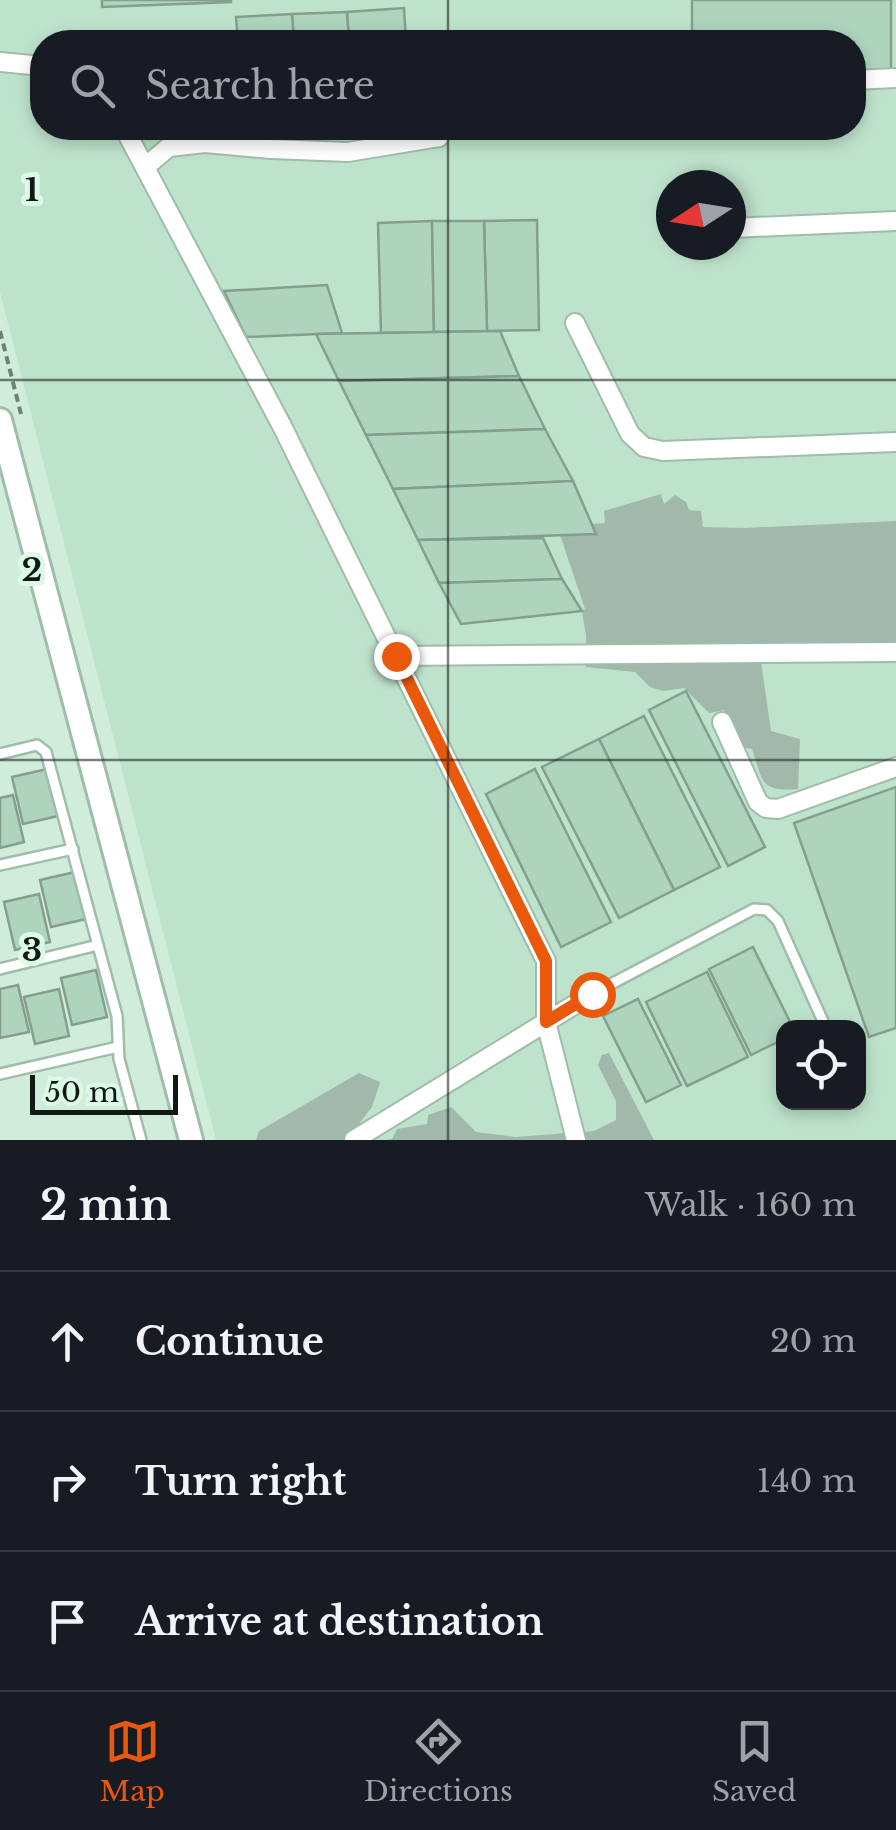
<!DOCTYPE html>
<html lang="en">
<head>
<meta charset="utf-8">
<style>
  :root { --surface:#171b24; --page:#20242c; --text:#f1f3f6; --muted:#9ea1a6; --line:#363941; --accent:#ea580c }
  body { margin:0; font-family:"Libre Baskerville",serif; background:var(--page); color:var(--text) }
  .controls { position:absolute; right:30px; bottom:30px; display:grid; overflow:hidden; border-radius:20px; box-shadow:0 5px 15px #0003 }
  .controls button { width:90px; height:90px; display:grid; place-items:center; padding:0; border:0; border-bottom:2px solid var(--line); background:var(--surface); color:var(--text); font:50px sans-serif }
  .compass { position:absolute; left:656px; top:170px; width:90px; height:90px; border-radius:50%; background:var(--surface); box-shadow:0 5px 15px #0003; rotate:258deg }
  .scale { position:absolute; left:30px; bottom:25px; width:148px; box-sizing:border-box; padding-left:10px; border:5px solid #101a14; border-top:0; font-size:28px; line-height:35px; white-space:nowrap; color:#101a14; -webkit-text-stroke:8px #ddfae8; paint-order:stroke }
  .stop { position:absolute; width:30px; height:30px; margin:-22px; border:8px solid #ea580c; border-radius:50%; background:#fff }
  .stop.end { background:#ea580c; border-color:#fff; box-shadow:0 2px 10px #0008 }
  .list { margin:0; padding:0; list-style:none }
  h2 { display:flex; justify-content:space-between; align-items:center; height:130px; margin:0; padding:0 40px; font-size:42px }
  h2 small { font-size:32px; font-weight:400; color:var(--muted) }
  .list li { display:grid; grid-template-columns:65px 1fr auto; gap:30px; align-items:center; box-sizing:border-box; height:140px; padding:0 40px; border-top:2px solid var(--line) }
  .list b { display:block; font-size:38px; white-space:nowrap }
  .list em { font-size:32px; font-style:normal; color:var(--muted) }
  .icon { flex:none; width:55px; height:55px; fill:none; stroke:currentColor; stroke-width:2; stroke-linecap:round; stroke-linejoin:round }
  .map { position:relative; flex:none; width:896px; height:1140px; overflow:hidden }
  .search { position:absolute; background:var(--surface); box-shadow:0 5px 15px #0003; left:30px; right:30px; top:30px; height:110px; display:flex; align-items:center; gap:25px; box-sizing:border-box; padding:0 35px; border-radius:40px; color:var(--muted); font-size:38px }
  .sheet { height:550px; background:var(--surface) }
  nav { display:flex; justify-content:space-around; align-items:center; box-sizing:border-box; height:140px; border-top:2px solid var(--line); background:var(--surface); font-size:28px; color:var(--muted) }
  nav a { display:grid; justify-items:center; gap:5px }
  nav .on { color:var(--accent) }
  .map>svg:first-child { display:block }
</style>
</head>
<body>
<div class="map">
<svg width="896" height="1140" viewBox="0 0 896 1140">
  <rect width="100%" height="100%" fill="#d0eddb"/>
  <path fill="#bee3cc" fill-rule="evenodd" d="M0 0H896V1140H216L0 292ZM42 42H854V128H42ZM671 185H731V245H671ZM784 1028H858V1102H784Z"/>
  <g fill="#a1b8aa">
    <path d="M661 494 664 504 675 495 686 502 689 510 701 511 703 527 744 528 896 521V655L780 663 761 662 771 731 800 739 798 789C760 792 763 782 752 749L742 747 724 710 709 713 684 688 663 691 650 687 635 672 586 667V636L582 611 585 609 557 526 605 523 604 511Z"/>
    <path d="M609 1053 654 1140H386L392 1139 397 1129 427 1124 428 1115 451 1107 476 1132 516 1137 594 1131 616 1120V1101L598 1065 602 1055Z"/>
    <path d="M359 1073 380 1082 372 1107 355 1129 359 1140H256L259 1131Z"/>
  </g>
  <g fill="#aed4bd" stroke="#849f8f" stroke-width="2.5">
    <path d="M102 0H231V2L102 7Z"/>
    <path d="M692 0H891V72H854V42H692Z"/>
    <path d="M404 8 406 42H349L347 12Z"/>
    <path d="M347 12 349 42H294L292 14Z"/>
    <path d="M292 14 294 42H238L236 17Z"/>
    <path d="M537 220 539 330 487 331 484 221Z"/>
    <path d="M432 221 434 332 381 333 378 223Z"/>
    <path d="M432 221H484L487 331 434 332Z"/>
    <path d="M327 285 342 333 246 337 224 291Z"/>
    <path d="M500 331 519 376 339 381 316 334Z"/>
    <path d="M519 376 545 429 366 435 339 381Z"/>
    <path d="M545 429 573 481 393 489 366 435Z"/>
    <path d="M573 481 596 534 418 540 393 489Z"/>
    <path d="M543 538 562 579 439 583 418 540Z"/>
    <path d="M562 579 582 611 461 624 439 583Z"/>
    <path d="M686 691 765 847 728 866 649 710Z"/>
    <path d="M644 716 720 867 674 890 599 739Z"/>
    <path d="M599 739 674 890 619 918 542 767Z"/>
    <path d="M47 769 58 816 23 824 12 777Z"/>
    <path d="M535 769 611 922 561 947 486 794Z"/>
    <path d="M896 787V1028L869 1037 794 823Z"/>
    <path d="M13 795 24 842 0 848V798Z"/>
    <path d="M75 872 86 919 51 927 40 880Z"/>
    <path d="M39 894 50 942 15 950 4 902Z"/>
    <path d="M753 947 793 1028H784V1039L751 1055 709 969Z"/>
    <path d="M96 970 107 1017 72 1025 61 978Z"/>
    <path d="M707 972 748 1057 687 1086 646 1002Z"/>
    <path d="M18 985 29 1032 0 1038V989Z"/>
    <path d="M59 989 69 1036 35 1044 24 997Z"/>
    <path d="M638 999 681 1085 646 1102 603 1016Z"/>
  </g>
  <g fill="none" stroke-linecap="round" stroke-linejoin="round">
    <g stroke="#a0bcab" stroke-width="14">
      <g id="service">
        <path d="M0 754 37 745 46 752 117 1016 119 1059 141 1140"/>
        <path d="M0 865 73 849"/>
        <path d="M0 969 98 945"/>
        <path d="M592 994 754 909 767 910 778 921 826 1028"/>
        <path d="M0 1074 118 1047"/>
      </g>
    </g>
    <g stroke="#a0bcab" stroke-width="22">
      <g id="minor">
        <path d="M0 62 42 66"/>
        <path d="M854 80 896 78"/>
        <path d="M124 128 282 426 546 961V1022L576 1140"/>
        <path d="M145 167 169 147 205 143 271 149 348 152 439 137"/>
        <path d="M731 228 896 221"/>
        <path d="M575 323 630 434 644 447 663 451 896 442"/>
        <path d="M396 656 896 652"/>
        <path d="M722 722 758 802 766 808 778 809 896 767"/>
        <path d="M354 1140 592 994"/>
      </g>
    </g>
    <g stroke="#a0bcab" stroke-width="28">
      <path id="tertiary" d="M0 420 191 1140"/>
    </g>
    <path stroke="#6d8075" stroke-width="4" stroke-dasharray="8 5" stroke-linecap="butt" d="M0 331 21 414"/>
    <use href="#service" stroke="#fff" stroke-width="9"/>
    <use href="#minor" stroke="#fff" stroke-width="18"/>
    <use href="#tertiary" stroke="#fff" stroke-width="22"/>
  </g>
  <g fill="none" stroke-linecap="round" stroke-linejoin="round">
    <path stroke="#ea580c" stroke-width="12" d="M396 656 546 961V1022L592 994"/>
  </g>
  <path fill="none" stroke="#101a14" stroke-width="2.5" stroke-opacity="0.55" d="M448 0V42M448 128V1140M0 380H896M0 760H896"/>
  <g font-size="32" text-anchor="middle" font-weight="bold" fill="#101a14" stroke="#ddfae8" stroke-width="10" stroke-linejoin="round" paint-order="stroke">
    <text x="32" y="201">1</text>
    <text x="32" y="581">2</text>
    <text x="32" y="961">3</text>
  </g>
</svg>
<div class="controls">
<button><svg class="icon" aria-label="locate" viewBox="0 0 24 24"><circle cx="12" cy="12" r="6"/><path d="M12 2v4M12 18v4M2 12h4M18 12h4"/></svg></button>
</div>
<svg class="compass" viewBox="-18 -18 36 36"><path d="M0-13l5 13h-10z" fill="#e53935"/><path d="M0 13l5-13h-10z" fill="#9ea1a6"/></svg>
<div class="scale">50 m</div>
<div class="stop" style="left:592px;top:994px"></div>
<div class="stop end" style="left:396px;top:656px"></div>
<div class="search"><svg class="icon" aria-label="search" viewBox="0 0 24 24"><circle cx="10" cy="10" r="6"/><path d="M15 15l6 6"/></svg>Search here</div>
</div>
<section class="sheet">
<h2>2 min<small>Walk · 160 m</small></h2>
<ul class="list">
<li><svg class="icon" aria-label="ahead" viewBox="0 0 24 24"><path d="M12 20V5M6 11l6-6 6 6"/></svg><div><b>Continue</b></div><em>20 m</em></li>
<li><svg class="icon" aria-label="right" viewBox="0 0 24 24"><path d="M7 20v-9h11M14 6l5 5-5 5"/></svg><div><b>Turn right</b></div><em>140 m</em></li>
<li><svg class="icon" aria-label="arrive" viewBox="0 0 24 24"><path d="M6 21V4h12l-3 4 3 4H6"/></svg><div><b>Arrive at destination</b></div></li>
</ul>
</section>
<nav>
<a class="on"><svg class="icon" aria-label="map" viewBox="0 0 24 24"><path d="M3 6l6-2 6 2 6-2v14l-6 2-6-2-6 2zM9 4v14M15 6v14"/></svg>Map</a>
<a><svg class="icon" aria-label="directions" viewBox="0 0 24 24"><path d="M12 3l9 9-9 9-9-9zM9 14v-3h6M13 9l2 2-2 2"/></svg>Directions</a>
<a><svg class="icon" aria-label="saved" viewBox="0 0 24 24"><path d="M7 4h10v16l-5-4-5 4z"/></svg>Saved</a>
</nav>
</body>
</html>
